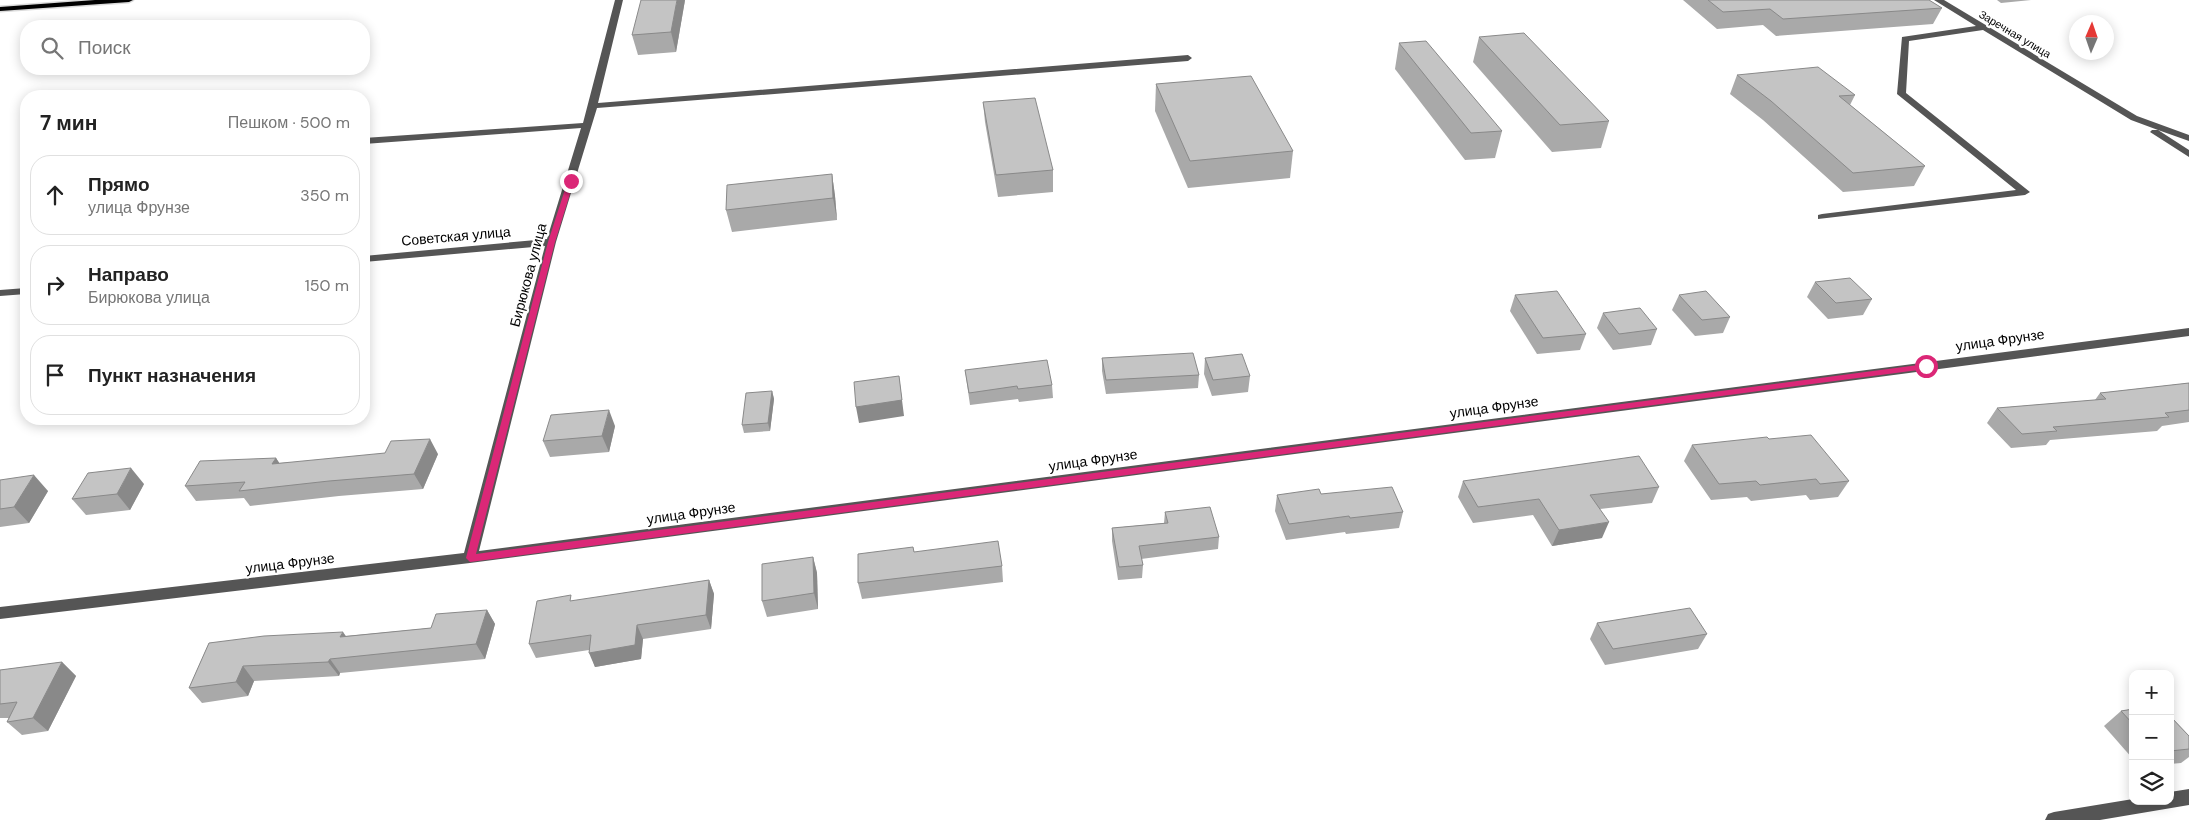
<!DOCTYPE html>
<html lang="ru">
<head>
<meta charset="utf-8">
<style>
  :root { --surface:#fff; --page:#f6f6f6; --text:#222; --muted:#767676; --line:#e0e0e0 }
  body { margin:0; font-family:"DM Sans",sans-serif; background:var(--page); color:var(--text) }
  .controls { position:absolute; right:15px; bottom:15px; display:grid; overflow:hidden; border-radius:10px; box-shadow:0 2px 12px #0003 }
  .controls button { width:45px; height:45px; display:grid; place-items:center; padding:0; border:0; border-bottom:1px solid var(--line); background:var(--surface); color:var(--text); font:25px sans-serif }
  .compass { position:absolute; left:2069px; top:15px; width:45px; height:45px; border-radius:50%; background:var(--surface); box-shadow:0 2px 12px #0003; rotate:2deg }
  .stop { position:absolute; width:15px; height:15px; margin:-11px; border:4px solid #db2777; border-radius:50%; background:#fff }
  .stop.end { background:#db2777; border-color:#fff; box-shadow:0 1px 5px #0008 }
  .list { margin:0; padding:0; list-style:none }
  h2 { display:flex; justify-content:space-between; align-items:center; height:65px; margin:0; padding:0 20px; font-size:21px }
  h2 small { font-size:16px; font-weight:400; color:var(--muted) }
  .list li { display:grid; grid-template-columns:32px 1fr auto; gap:15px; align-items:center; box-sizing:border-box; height:80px; margin:0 10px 10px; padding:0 10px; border:1px solid var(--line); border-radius:20px }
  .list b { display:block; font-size:19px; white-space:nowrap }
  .list p { margin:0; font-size:16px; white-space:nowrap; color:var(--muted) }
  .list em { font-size:16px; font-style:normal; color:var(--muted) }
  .icon { flex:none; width:28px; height:28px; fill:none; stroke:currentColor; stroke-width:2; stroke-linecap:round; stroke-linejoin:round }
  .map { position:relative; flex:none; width:2189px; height:820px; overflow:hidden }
  .search { position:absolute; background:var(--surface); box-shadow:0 2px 12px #0003; left:20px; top:20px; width:350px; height:55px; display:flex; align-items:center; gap:12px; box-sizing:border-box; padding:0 18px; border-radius:20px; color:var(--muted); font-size:19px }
  .panel { position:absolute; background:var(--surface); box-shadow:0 2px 12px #0003; left:20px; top:90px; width:350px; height:335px; border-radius:20px }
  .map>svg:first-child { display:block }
</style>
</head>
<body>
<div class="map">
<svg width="2189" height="820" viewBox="0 0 2189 820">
  <rect width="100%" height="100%" fill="#fff"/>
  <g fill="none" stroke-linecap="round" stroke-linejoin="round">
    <g stroke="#dbdbdb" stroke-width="3">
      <path id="major" d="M95 0H133L129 2 0 11V7Z"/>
    </g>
    <g fill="#555" fill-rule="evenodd">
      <path d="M615 0H623L598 103 1188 55 1192 58 1188 61 597 108 556 242 479 551 2189 328V336L470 563 0 619V607L464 553 545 246 364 262V256L547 239 581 128 364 144V138L583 123Z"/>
      <path d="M1934 0H1944L2137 116 2189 135V141L2158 130 2189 150V157L2150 132 2152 130H2158L2131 120 1983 30 1909 41 1906 93 2030 192 2025 195 1818 219V215L1822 214 2016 190 1897 94 1902 37 1976 26Z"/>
      <path d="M26 288V294L0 296V290Z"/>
      <path d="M2189 789V805L2100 820H2045L2048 814 2054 812 2133 799V801H2170V792Z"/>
    </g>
    <use href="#major" fill="#000" fill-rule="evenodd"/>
  </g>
  <g fill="#a9a9a9">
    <path d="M685 0 676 52 638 55 632 35Z"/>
    <path d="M1683 0H1929L1942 8 1933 24 1776 36 1763 25 1717 29Z"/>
    <path d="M1997 0H2031L2001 3Z"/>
    <path d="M1479 37 1609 121 1601 148 1552 152 1473 62Z"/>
    <path d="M1399 43 1502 131 1495 158 1465 160 1395 69Z"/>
    <path d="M1737 75 1855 95 1850 105 1925 166 1914 186 1843 192 1763 120 1730 94Z"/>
    <path d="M1156 84 1293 151 1290 178 1188 188 1155 111Z"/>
    <path d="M983 102 1053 170V192L998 197 985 122Z"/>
    <path d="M832 174 835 196 837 220 732 232 726 210Z"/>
    <path d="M1815 282 1872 299 1863 315 1828 319 1807 297Z"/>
    <path d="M1515 295 1586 334 1580 350 1537 354 1510 311Z"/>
    <path d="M1679 295 1730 317 1723 333 1695 336 1672 310Z"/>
    <path d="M1603 313 1657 329 1651 345 1613 350 1597 328Z"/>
    <path d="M1102 358 1199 375 1198 388 1106 394 1102 371Z"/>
    <path d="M1205 358 1250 376 1248 392 1212 396 1204 374Z"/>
    <path d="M965 370 1052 385 1053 398 1019 402 1018 399 970 405Z"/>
    <path d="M2189 383V422L2162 426 2157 431 2050 440 2046 445 2011 448 1987 423 1997 408 2095 400 2100 393Z"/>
    <path d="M772 391 774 399 770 431 744 433 742 425Z"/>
    <path d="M615 426 609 452 550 457 543 441Z"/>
    <path d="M1769 439 1849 481 1838 497 1810 500 1806 495 1751 501 1747 497 1711 500 1684 461 1692 445Z"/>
    <path d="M438 454 423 489 339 496 250 506 244 498 196 501 185 486 276 458 279 463Z"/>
    <path d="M0 480 48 491 29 523 0 527Z"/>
    <path d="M1463 481 1659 487 1652 503 1600 509 1602 538 1552 546 1533 515 1473 523 1458 497Z"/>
    <path d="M144 484 130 510 86 515 72 499Z"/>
    <path d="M1321 494 1403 512 1399 528 1346 534 1345 532 1286 540 1275 511 1277 495Z"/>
    <path d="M1165 512 1219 537 1218 549 1141 559 1143 565 1142 578 1118 580 1112 541V528L1164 523Z"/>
    <path d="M913 547 914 552 1002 566 1003 582 862 599 858 583Z"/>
    <path d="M813 557 817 573 818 609 767 617 762 601Z"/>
    <path d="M709 580 714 594 711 629 643 639 641 659 595 667 589 650 536 658 529 644Z"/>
    <path d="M487 610 495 624 485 659 340 673 339 676 254 681 248 696 202 703 189 688 209 643 346 636 431 628Z"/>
    <path d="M1597 623 1707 634 1698 649 1605 665 1590 639Z"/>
    <path d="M62 662 76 676 48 731 22 735 7 722 9 718H0V670Z"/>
    <path d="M2133 709V759L2104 726 2121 711Z"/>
    <path d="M2170 716 2189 736V757L2181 763 2170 764Z"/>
  </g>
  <g fill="#898989">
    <path d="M677 0H685L676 52 671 32Z"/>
    <path d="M832 174 835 196 837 220 833 198Z"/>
    <path d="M899 376 904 416 859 423 856 407Z"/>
    <path d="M772 391 774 399 770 431 768 423Z"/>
    <path d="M609 410 615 426 609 452 602 436Z"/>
    <path d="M430 439 438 454 423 489 414 474Z"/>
    <path d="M276 458 286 473 272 464Z"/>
    <path d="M131 468 144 484 130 510 117 494Z"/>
    <path d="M34 475 48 491 29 523 14 507Z"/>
    <path d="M1609 522 1602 538 1552 546 1559 530Z"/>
    <path d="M813 557 817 573 818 609 814 593Z"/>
    <path d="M709 580 714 594 711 629 706 615Z"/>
    <path d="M487 610 495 624 485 659 476 644Z"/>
    <path d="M637 625 643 639 641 659 595 667 589 653Z"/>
    <path d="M343 632 353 646 340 637Z"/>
    <path d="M330 659 340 673 339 676 328 662Z"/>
    <path d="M62 662 76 676 48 731 33 718Z"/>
    <path d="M243 666 254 681 248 696 236 682Z"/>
  </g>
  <g fill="#c4c4c4" stroke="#898989">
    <path d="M641 0H677L671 32 632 35Z"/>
    <path d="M1708 0H1929L1942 8 1783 19 1770 9 1723 12Z"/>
    <path d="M1524 33 1609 121 1560 125 1479 37Z"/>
    <path d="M1426 41 1502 131 1471 133 1399 43Z"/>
    <path d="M1818 67 1855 95 1839 96 1925 166 1853 173 1771 101 1737 75Z"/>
    <path d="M1251 76 1293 151 1190 161 1156 84Z"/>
    <path d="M1035 98 1053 170 996 175 983 102Z"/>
    <path d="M832 174 833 198 726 210 727 185Z"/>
    <path d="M1850 278 1872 299 1836 303 1815 282Z"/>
    <path d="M1557 291 1586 334 1543 338 1515 295Z"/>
    <path d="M1706 291 1730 317 1702 320 1679 295Z"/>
    <path d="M1640 308 1657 329 1619 334 1603 313Z"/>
    <path d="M1193 353 1199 375 1106 380 1102 358Z"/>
    <path d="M1242 354 1250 376 1213 380 1205 358Z"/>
    <path d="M1047 360 1052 385 1018 389 1017 386 969 393 965 370Z"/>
    <path d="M899 376 902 400 856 407 854 382Z"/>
    <path d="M2189 383V410L2165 413 2169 417 2053 427 2057 431 2022 434 1997 408 2106 399 2100 393Z"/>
    <path d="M772 391 768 423 742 425 746 393Z"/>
    <path d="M609 410 602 436 543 441 551 415Z"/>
    <path d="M1811 435 1849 481 1820 484 1816 479 1760 485 1756 481 1719 484 1692 445 1767 437 1769 439Z"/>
    <path d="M430 439 414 474 329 481 239 491 245 482 185 486 200 461 276 458 272 464 385 453 391 441Z"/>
    <path d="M1639 456 1659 487 1590 495 1609 522 1559 530 1539 499 1478 507 1463 481Z"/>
    <path d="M131 468 117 494 72 499 88 473Z"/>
    <path d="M34 475 14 507 0 509V480Z"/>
    <path d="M1392 487 1403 512 1350 518 1349 516 1289 524 1277 495 1319 489 1321 494Z"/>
    <path d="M1210 507 1219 537 1139 546 1143 565 1119 567 1112 528 1168 523 1165 512Z"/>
    <path d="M998 541 1002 566 858 583V554L913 547 914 552Z"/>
    <path d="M813 557 814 593 762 601V564Z"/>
    <path d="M709 580 706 615 637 625 635 645 589 653 591 635 529 644 537 601 571 595 570 601Z"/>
    <path d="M1690 608 1707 634 1613 649 1597 623Z"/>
    <path d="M487 610 476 644 330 659 328 662 243 666 236 682 189 688 209 643 264 636 343 632 340 637 431 628 436 614Z"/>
    <path d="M62 662 33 718 7 722 17 702 0 704V670Z"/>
    <path d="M2133 709V724L2121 711Z"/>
    <path d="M2170 716 2189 736V749L2170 751Z"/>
  </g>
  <path fill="#db2777" d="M568 180 574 181 555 242 476 554 1926 364 1930 366 1926 369 470 562 466 558 548 242Z"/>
  <g text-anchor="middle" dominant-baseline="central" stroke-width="4.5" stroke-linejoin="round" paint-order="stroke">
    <g font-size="11" fill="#000" stroke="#fff">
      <text transform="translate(2015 34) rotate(31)">Заречная улица</text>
    </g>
    <g font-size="14" fill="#000" stroke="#fff">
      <text transform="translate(456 236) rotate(-5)">Советская улица</text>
      <text transform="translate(528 275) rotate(-75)">Бирюкова улица</text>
      <text transform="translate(2000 340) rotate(-8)">улица Фрунзе</text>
      <text transform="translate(1494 407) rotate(-8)">улица Фрунзе</text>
      <text transform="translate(1093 460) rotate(-8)">улица Фрунзе</text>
      <text transform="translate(691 513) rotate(-8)">улица Фрунзе</text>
      <text transform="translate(290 563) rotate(-7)">улица Фрунзе</text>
    </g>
  </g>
</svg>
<div class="controls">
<button>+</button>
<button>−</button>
<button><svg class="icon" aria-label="layers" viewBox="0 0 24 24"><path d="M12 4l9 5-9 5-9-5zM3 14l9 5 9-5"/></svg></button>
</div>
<svg class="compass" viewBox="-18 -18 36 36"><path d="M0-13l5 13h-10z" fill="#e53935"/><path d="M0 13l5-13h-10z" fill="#767676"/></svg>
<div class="stop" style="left:1926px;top:366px"></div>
<div class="stop end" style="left:571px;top:181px"></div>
<div class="search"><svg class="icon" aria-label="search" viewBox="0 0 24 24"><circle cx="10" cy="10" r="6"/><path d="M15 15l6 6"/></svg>Поиск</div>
<section class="panel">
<h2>7 мин<small>Пешком · 500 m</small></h2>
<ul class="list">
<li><svg class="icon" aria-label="ahead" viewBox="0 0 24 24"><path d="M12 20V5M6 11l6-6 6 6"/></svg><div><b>Прямо</b><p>улица Фрунзе</p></div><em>350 m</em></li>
<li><svg class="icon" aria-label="right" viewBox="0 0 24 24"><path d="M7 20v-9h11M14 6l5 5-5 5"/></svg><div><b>Направо</b><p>Бирюкова улица</p></div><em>150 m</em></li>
<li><svg class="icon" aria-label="arrive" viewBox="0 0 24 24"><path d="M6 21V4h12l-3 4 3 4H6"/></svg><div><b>Пункт назначения</b></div></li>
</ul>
</section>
</div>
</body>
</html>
